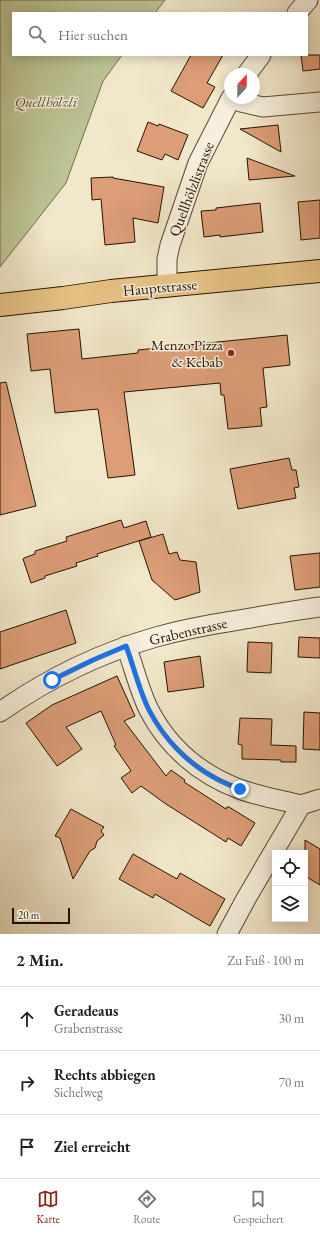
<!DOCTYPE html>
<html lang="de">
<head>
<meta charset="utf-8">
<style>
  :root { --surface:#fff; --page:#f2f2f2; --text:#222; --muted:#767676; --line:#e0e0e0; --accent:#8f2418 }
  body { margin:0; font-family:"EB Garamond",serif; background:var(--page); color:var(--text) }
  .controls { position:absolute; right:12px; bottom:12px; display:grid; overflow:hidden; border-radius:0px; box-shadow:0 2px 10px #0003 }
  .controls button { width:36px; height:36px; display:grid; place-items:center; padding:0; border:0; border-bottom:1px solid var(--line); background:var(--surface); color:var(--text); font:20px sans-serif }
  .compass { position:absolute; left:224px; top:68px; width:36px; height:36px; border-radius:50%; background:var(--surface); box-shadow:0 2px 10px #0003; rotate:22deg }
  .scale { position:absolute; left:12px; bottom:10px; width:58px; box-sizing:border-box; padding-left:4px; border:2px solid #251300; border-top:0; font-size:11px; line-height:14px; white-space:nowrap; color:#251300; -webkit-text-stroke:3px #f6efdd; paint-order:stroke }
  .stop { position:absolute; width:12px; height:12px; margin:-9px; border:3px solid #1a73e8; border-radius:50%; background:#fff }
  .stop.end { background:#1a73e8; border-color:#fff; box-shadow:0 1px 4px #0008 }
  .list { margin:0; padding:0; list-style:none }
  h2 { display:flex; justify-content:space-between; align-items:center; height:52px; margin:0; padding:0 16px; font-size:17px }
  h2 small { font-size:13px; font-weight:400; color:var(--muted) }
  .list li { display:grid; grid-template-columns:26px 1fr auto; gap:12px; align-items:center; box-sizing:border-box; height:64px; padding:0 16px; border-top:1px solid var(--line) }
  .list b { display:block; font-size:15px; white-space:nowrap }
  .list p { margin:0; font-size:13px; white-space:nowrap; color:var(--muted) }
  .list em { font-size:13px; font-style:normal; color:var(--muted) }
  .icon { flex:none; width:22px; height:22px; fill:none; stroke:currentColor; stroke-width:2; stroke-linecap:round; stroke-linejoin:round }
  .map { position:relative; flex:none; width:320px; height:934px; overflow:hidden }
  .search { position:absolute; background:var(--surface); box-shadow:0 2px 10px #0003; left:12px; right:12px; top:12px; height:44px; display:flex; align-items:center; gap:10px; box-sizing:border-box; padding:0 14px; border-radius:0px; color:var(--muted); font-size:15px }
  .sheet { height:244px; background:var(--surface) }
  nav { display:flex; justify-content:space-around; align-items:center; box-sizing:border-box; height:56px; border-top:1px solid var(--line); background:var(--surface); font-size:11px; color:var(--muted) }
  nav a { display:grid; justify-items:center; gap:2px }
  nav .on { color:var(--accent) }
  .map>svg:first-child { display:block }
</style>
</head>
<body>
<div class="map">
<svg width="320" height="934" viewBox="0 0 320 934">
  <rect width="100%" height="100%" fill="#f1e7ca"/>
  <filter id="stains"><feTurbulence type="fractalNoise" baseFrequency=".005" numOctaves="4"/><feColorMatrix values="0 0 0 0 .2 0 0 0 0 .09 0 0 0 0 .02 0 0 0 .5 -.17"/></filter>
  <radialGradient id="worn" r=".72"><stop offset=".6" stop-color="#630" stop-opacity="0"/><stop offset="1" stop-color="#630" stop-opacity=".3"/></radialGradient>
  <path fill="#bdc495" stroke="#716c4a" d="M0 0H165L155 13H13V55H122L103 81 66 183 0 267Z"/>
  <g fill="#dc9d77" stroke="#251300">
    <path d="M191 55H223L207 83 215 87 203 108 171 91Z"/>
    <path d="M301 55H320V69L303 71Z"/>
    <path d="M148 122 158 126 159 124 188 135 178 160 165 154 162 160 137 151Z"/>
    <path d="M278 125 281 152 240 129Z"/>
    <path d="M247 158 295 176 249 180Z"/>
    <path d="M113 177V178L164 187 158 223 133 218 135 242 105 245 101 199 92 200 91 178Z"/>
    <path d="M320 200V238L301 240 298 202Z"/>
    <path d="M260 203 263 232 220 237V235L204 237 201 211 216 210V208Z"/>
    <path d="M79 329 82 359 138 353V350L287 335 290 365 263 368 267 407 260 408 262 426 228 429 224 395H221L220 383 124 392 135 475 108 478 98 409 55 413 50 369 31 371 27 334Z"/>
    <path d="M6 382 36 506 0 515V383Z"/>
    <path d="M289 458 292 470H296L299 487 294 488 296 498 238 509 230 469Z"/>
    <path d="M121 520 124 528 146 521 151 537 97 554 98 556 76 563 77 566 45 576V578L31 583 23 559 24 558 35 554V551L67 541 66 537Z"/>
    <path d="M163 534 169 554 177 552 180 560 196 562 200 592 175 600 152 580 139 541Z"/>
    <path d="M320 553V587L295 590 290 556Z"/>
    <path d="M66 610 76 643 0 669V632Z"/>
    <path d="M299 637 320 638V658L298 657Z"/>
    <path d="M248 642 272 643 271 673 247 672Z"/>
    <path d="M200 656 204 687 168 692 164 662Z"/>
    <path d="M117 676 135 716 124 721 166 776 171 770 185 780 184 782 226 809 227 807H229L255 823 241 846 228 838 226 842 166 804 141 786 132 793 121 778 131 771 114 746 116 745 101 711 66 727 82 749 57 766 26 723 52 705Z"/>
    <path d="M304 712 320 713V750L303 749Z"/>
    <path d="M240 718 272 719 271 745 296 746V762H281V760L242 759V745L238 744Z"/>
    <path d="M71 809 104 827 101 831 104 835 97 841 95 848 90 851 73 879 60 838 55 836Z"/>
    <path d="M305 840 320 849V885L305 876Z"/>
    <path d="M133 854 177 879 180 873 225 899 210 926 155 894 153 898 119 879Z"/>
  </g>
  <g fill="none" stroke-linecap="round" stroke-linejoin="round">
    <g stroke="#584832" stroke-width="21">
      <g id="minor">
        <path d="M297 13 308 0"/>
        <path d="M247 74 261 55"/>
        <path d="M232 98 241 102 263 107 320 102"/>
        <path d="M167 285V259L170 245 198 163 231 98"/>
        <path d="M126 646C134 667 139 690 149 710 168 747 200 774 239 789 259 796 281 800 301 805"/>
        <path d="M0 712C47 679 100 653 156 637 181 630 207 625 233 621 262 616 291 611 320 607"/>
        <path d="M227 934 247 897 301 805 320 799"/>
      </g>
    </g>
    <g stroke="#251300" stroke-width="24">
      <path id="primary" d="M0 305 63 298 111 291 320 271"/>
    </g>
    <use href="#minor" stroke="#f6efdd" stroke-width="19"/>
    <use href="#primary" stroke="#e8c485" stroke-width="22"/>
  </g>
  <g fill="none" stroke-linecap="round" stroke-linejoin="round">
    <path stroke="#1a73e8" stroke-width="5" d="M52 680 93 660 126 646C134 667 139 690 149 710 164 739 188 764 217 779 224 783 232 786 240 789"/>
  </g>
  <circle fill="#8f2418" stroke="#f6efdd" stroke-width="1.5" cx="231" cy="353" r="4"/>
  <g text-anchor="middle" dominant-baseline="central" stroke-width="3" stroke-linejoin="round" paint-order="stroke">
    <g font-size="15" font-style="italic" fill="#5a5134" stroke="#f6efdd">
      <text x="46" y="101">Quellhölzli</text>
    </g>
    <g font-size="15" fill="#251300" stroke="#f6efdd">
      <text transform="translate(191 189) rotate(-69)">Quellhölzlistrasse</text>
      <text transform="translate(160 287) rotate(-5)">Hauptstrasse</text>
      <text transform="translate(188 631) rotate(-13)">Grabenstrasse</text>
    </g>
    <g font-size="15" fill="#251300" stroke="#f6efdd" text-anchor="end">
      <text x="223" y="344">Menzo Pizza<tspan x="223" dy="17">&amp; Kebab</tspan></text>
    </g>
  </g>
  <rect width="100%" height="100%" filter="url(#stains)"/>
  <rect width="100%" height="100%" fill="url(#worn)"/>
</svg>
<div class="controls">
<button><svg class="icon" aria-label="locate" viewBox="0 0 24 24"><circle cx="12" cy="12" r="6"/><path d="M12 2v4M12 18v4M2 12h4M18 12h4"/></svg></button>
<button><svg class="icon" aria-label="layers" viewBox="0 0 24 24"><path d="M12 4l9 5-9 5-9-5zM3 14l9 5 9-5"/></svg></button>
</div>
<svg class="compass" viewBox="-18 -18 36 36"><path d="M0-13l5 13h-10z" fill="#e53935"/><path d="M0 13l5-13h-10z" fill="#767676"/></svg>
<div class="scale">20 m</div>
<div class="stop" style="left:52px;top:680px"></div>
<div class="stop end" style="left:240px;top:789px"></div>
<div class="search"><svg class="icon" aria-label="search" viewBox="0 0 24 24"><circle cx="10" cy="10" r="6"/><path d="M15 15l6 6"/></svg>Hier suchen</div>
</div>
<section class="sheet">
<h2>2 Min.<small>Zu Fuß · 100 m</small></h2>
<ul class="list">
<li><svg class="icon" aria-label="ahead" viewBox="0 0 24 24"><path d="M12 20V5M6 11l6-6 6 6"/></svg><div><b>Geradeaus</b><p>Grabenstrasse</p></div><em>30 m</em></li>
<li><svg class="icon" aria-label="right" viewBox="0 0 24 24"><path d="M7 20v-9h11M14 6l5 5-5 5"/></svg><div><b>Rechts abbiegen</b><p>Sichelweg</p></div><em>70 m</em></li>
<li><svg class="icon" aria-label="arrive" viewBox="0 0 24 24"><path d="M6 21V4h12l-3 4 3 4H6"/></svg><div><b>Ziel erreicht</b></div></li>
</ul>
</section>
<nav>
<a class="on"><svg class="icon" aria-label="map" viewBox="0 0 24 24"><path d="M3 6l6-2 6 2 6-2v14l-6 2-6-2-6 2zM9 4v14M15 6v14"/></svg>Karte</a>
<a><svg class="icon" aria-label="directions" viewBox="0 0 24 24"><path d="M12 3l9 9-9 9-9-9zM9 14v-3h6M13 9l2 2-2 2"/></svg>Route</a>
<a><svg class="icon" aria-label="saved" viewBox="0 0 24 24"><path d="M7 4h10v16l-5-4-5 4z"/></svg>Gespeichert</a>
</nav>
</body>
</html>
